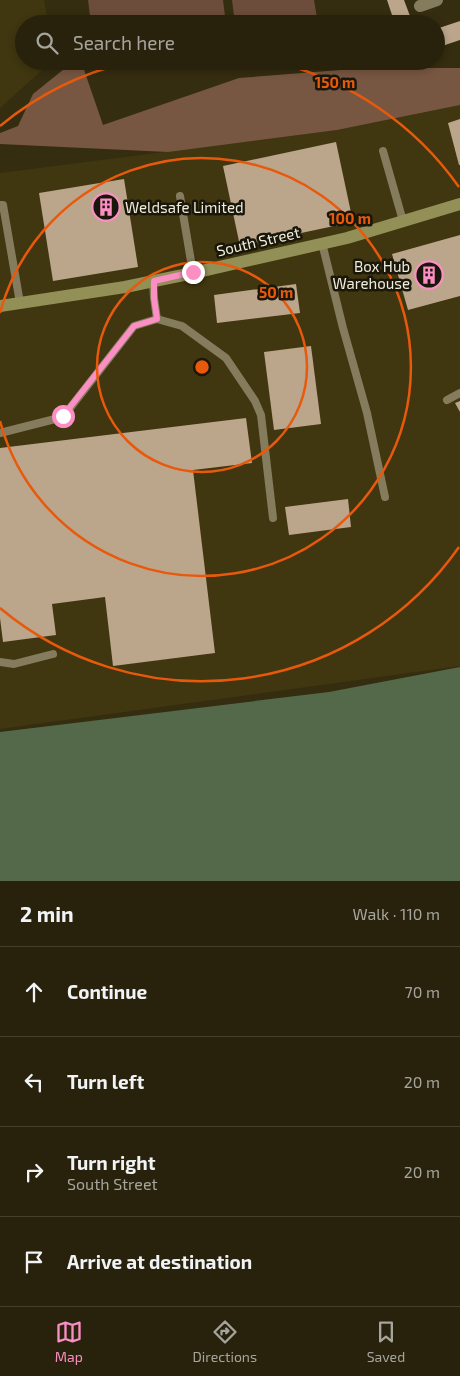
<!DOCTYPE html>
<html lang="en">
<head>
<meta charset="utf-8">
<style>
  :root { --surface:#28220c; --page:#342f1a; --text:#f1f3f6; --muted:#a5a49d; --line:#443f2d; --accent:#fb8fc4 }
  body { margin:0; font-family:"Exo 2",sans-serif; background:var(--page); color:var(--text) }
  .stop { position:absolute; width:15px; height:15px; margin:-11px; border:4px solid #fb8fc4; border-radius:50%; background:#fff }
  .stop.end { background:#fb8fc4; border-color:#fff; box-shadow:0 1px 5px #0008 }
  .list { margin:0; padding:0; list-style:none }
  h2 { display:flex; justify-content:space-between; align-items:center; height:65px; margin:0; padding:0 20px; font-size:21px }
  h2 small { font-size:16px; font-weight:400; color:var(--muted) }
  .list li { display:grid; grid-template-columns:32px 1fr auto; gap:15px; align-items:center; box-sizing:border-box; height:90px; padding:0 20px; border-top:1px solid var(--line) }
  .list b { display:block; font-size:19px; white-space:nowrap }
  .list p { margin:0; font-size:16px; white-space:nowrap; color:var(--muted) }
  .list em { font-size:16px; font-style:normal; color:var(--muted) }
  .icon { flex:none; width:28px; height:28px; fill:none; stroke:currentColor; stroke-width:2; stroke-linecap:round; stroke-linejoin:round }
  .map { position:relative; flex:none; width:460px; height:881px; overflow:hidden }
  .search { position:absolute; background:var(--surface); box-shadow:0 2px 8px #0003; left:15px; right:15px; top:15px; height:55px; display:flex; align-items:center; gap:12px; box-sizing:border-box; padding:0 18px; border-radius:28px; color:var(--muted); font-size:19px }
  .sheet { height:425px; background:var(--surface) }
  nav { display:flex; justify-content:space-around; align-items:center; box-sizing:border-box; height:70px; border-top:1px solid var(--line); background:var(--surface); font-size:14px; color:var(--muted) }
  nav a { display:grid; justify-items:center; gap:2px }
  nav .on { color:var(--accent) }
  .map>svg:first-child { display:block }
</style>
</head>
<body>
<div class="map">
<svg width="460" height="881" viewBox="0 0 460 881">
  <rect width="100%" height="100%" fill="#352d10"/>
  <g fill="#403610">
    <path d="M0 0H44L48 24H24V61H52L0 108Z"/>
    <path d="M460 105V666L0 729V173L337 130Z"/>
  </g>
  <g fill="#6c4d3b">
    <path d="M88 0H223L226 24H91Z"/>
    <path d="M232 0H314L318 24H235Z"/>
    <path d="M96 61H168L97 71Z"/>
  </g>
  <path fill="#785742" d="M74 61H81L103 125 239 78 366 68H460V105L337 130 168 152 0 144V133L18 126 33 94Z"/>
  <path fill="#546949" d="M460 667V881H0V732L329 692Z"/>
  <g fill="#bca68b">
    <path d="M387 0H404L413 24H395Z"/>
    <path d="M460 21V40L436 48V29Z"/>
    <path d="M460 119V165H459L448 123Z"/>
    <path d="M336 142 353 222 240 246 223 166Z"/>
    <path d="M124 179 138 267 53 281 39 193Z"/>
    <path d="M460 235V296L408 310 392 254Z"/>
    <path d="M296 284 300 313 217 323 214 295Z"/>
    <path d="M311 346 321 424 274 430 264 352Z"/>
    <path d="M460 401V412L455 403Z"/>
    <path d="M246 418 252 463 193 470 215 653 113 666 105 597 52 604 56 635 3 642 0 618V448Z"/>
    <path d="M348 499 351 527 289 535 285 507Z"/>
  </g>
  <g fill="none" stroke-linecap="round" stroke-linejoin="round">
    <g stroke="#857c5e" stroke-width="8">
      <path d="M383 151 403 221"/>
      <path d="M180 196 193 273"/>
      <path d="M0 205H3L20 303"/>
      <path d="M322 243 343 328 367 413 385 497"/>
      <path d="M153 281 154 298 157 319 182 326 226 358 255 401 261 415 273 518"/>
      <path d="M447 400 460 393"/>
      <path d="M0 433 63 417 134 326 157 319"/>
      <path d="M0 662 14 664 53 654"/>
    </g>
    <path stroke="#857c5e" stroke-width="12" d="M420 6 437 0"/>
    <path stroke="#929057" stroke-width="12" d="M0 306 125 287 193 273 347 238 460 204"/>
  </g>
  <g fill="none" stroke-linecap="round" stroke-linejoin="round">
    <path stroke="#fb8fc4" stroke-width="6" d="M63 416 134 326 157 319 154 298V281L193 272"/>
  </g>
  <g fill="none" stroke="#e8590c" stroke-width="2.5">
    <circle cx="202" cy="367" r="105"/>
    <path d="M0 313A209 209 0 1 1 0 421"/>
    <path d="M459 547A314 314 0 0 1 0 608M0 126A314 314 0 0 1 129 62M275 62A314 314 0 0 1 459 187"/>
  </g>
  <defs>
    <g id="building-ring" transform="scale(1.4375)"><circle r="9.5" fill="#19160a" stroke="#fb8fc4" stroke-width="1.5"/><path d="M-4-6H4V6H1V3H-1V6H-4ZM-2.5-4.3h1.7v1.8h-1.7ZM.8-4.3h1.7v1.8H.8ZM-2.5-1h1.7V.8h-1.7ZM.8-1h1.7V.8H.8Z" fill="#fb8fc4"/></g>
  </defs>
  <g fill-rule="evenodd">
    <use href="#building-ring" x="106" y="207"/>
    <use href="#building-ring" x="429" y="275"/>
  </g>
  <g text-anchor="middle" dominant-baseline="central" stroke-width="5" stroke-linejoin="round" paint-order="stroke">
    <g font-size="15" fill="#f0ebda" stroke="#19160a" text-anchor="start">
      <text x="125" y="207">Weldsafe Limited</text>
      <text x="410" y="266" text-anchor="end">Box Hub<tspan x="410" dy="17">Warehouse</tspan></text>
    </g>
    <g font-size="15" fill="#f0ebda" stroke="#19160a">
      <text transform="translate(258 241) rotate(-13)">South Street</text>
    </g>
  </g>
  <circle cx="202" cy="367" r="8" fill="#e8590c" stroke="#19160a" stroke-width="2.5"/>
  <g font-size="15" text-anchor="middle" font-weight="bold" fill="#e8590c" stroke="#19160a" stroke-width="5" stroke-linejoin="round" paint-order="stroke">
    <text x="335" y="88">150 m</text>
    <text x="350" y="224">100 m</text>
    <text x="276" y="298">50 m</text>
  </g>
</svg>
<div class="stop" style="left:63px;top:416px"></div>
<div class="stop end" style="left:193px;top:272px"></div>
<div class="search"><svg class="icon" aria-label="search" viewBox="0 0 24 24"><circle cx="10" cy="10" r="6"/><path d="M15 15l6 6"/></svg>Search here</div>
</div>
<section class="sheet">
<h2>2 min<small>Walk · 110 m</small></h2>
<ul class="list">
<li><svg class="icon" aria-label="ahead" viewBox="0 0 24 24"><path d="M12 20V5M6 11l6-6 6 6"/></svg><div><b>Continue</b></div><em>70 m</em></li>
<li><svg class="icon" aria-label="left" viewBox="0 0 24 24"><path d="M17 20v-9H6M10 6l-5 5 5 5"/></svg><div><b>Turn left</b></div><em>20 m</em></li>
<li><svg class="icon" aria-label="right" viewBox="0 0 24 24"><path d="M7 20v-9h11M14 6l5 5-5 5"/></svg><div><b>Turn right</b><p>South Street</p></div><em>20 m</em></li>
<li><svg class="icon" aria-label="arrive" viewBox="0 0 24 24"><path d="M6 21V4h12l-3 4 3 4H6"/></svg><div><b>Arrive at destination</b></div></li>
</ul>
</section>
<nav>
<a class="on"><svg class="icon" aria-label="map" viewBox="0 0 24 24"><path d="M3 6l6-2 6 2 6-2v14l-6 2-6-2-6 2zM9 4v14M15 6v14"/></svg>Map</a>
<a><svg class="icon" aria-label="directions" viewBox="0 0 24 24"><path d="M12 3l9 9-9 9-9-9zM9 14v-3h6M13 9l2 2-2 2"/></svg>Directions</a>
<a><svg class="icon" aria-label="saved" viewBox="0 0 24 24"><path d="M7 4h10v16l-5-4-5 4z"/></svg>Saved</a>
</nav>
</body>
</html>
